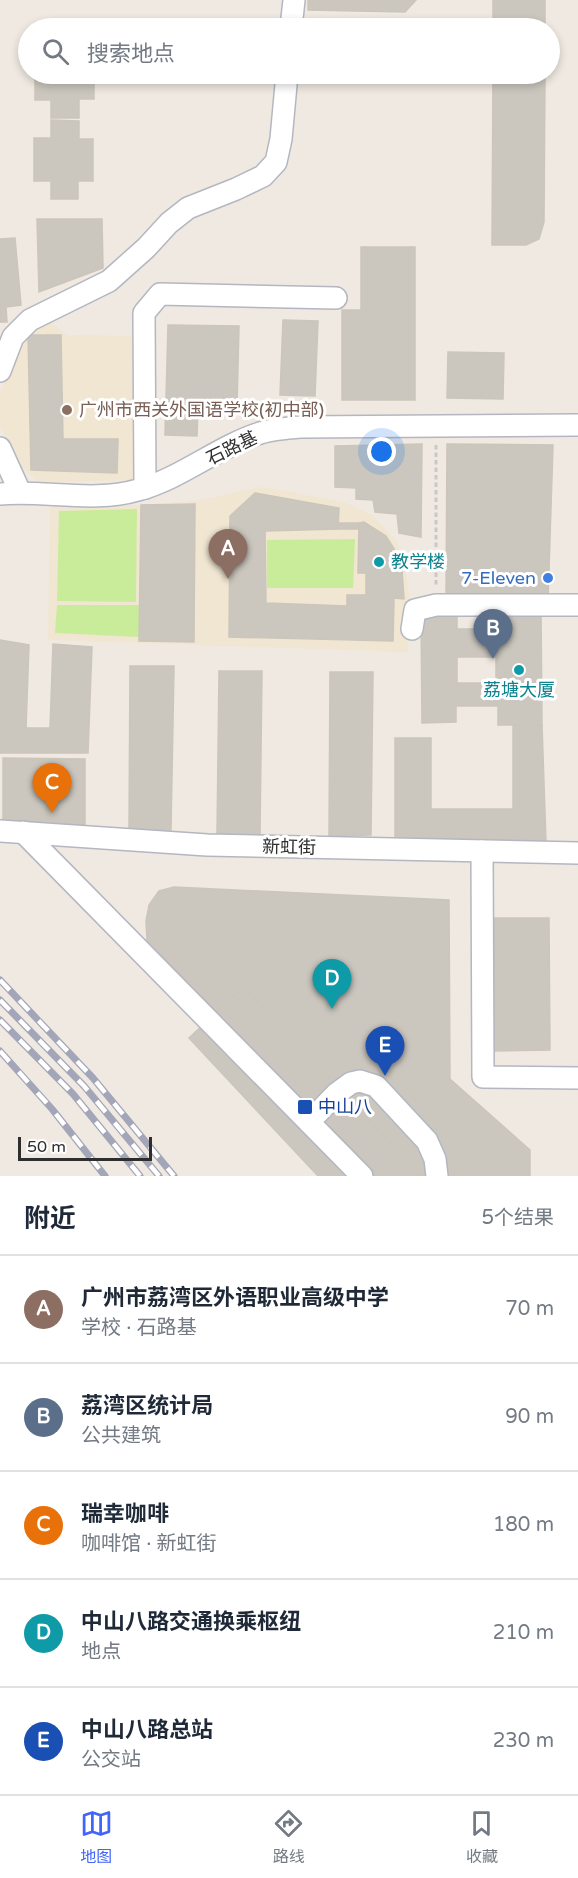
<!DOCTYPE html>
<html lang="zh">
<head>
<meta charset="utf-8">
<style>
  :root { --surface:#fff; --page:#f2f2f3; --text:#1f2937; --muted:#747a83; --line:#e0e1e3; --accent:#4264fb }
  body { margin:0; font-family:"Varela Round","Noto Sans SC",sans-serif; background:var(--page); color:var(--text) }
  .scale { position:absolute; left:18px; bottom:15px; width:134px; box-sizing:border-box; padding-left:6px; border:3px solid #2e2e2e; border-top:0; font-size:16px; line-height:21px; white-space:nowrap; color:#2e2e2e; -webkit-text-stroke:4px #fff; paint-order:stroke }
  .you { position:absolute; left:382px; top:452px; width:21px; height:21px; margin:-15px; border:4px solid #fff; border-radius:50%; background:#1a73e8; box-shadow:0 0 0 9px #1a73e833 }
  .badge { display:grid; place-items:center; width:39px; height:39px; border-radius:50%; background:var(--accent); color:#fff; font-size:20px; font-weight:700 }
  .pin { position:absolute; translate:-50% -50px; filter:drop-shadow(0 2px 3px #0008) }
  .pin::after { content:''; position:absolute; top:32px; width:21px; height:18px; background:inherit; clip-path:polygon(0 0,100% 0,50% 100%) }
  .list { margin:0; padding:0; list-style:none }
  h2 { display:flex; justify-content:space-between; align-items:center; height:78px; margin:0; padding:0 24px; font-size:26px }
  h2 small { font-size:20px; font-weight:400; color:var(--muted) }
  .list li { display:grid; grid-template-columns:39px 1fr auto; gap:18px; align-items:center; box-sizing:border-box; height:108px; padding:0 24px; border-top:2px solid var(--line) }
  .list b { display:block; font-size:22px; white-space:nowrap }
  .list p { margin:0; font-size:20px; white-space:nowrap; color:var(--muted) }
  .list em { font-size:20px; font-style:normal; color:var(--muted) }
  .icon { flex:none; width:33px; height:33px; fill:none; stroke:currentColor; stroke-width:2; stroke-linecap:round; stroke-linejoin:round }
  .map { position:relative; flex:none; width:578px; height:1176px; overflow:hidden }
  .search { position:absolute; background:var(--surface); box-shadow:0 3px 9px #0003; left:18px; right:18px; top:18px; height:66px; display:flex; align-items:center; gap:15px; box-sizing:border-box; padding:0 21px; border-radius:33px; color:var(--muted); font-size:22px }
  .sheet { height:618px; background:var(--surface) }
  nav { display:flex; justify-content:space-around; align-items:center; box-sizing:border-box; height:84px; border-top:2px solid var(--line); background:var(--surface); font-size:16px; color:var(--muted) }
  nav a { display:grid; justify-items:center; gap:3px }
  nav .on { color:var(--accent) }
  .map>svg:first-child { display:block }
</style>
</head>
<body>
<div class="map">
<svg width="578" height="1176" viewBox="0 0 578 1176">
  <rect width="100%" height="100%" fill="#efe9e1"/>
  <g fill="#f0e6d1">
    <path d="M41 321 51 323 67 335 135 336 134 480 39 482 20 466 0 426V393L21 339Z"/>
    <path d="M262 487 344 502 372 515 396 540 405 565 409 593 408 652 48 640 50 507 138 505 196 501Z"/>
  </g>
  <g fill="#c9ec9a">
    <path d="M137 509 136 602 57 601 59 511Z"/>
    <path d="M355 539 353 588H267V540Z"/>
    <path d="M57 605H140L139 637 55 633Z"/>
  </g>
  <g fill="#cbc7bf" stroke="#cbc5ba" stroke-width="1.5" fill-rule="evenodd">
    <path d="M308 0H416L405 12 308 10Z"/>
    <rect x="493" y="0" width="52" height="28"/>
    <path d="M35 74H94V99H79V118H51V100H35Z"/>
    <path d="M493 74H545L544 222 539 239 526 245H492Z"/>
    <path d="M51 120 79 121V139H93V181H78V199H51V181H34V138H51Z"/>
    <path d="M37 219H102L103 268 39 292Z"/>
    <path d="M15 238 21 305 6 307 7 322H0V239Z"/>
    <path d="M361 247H415V400H342V310H361Z"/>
    <path d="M283 320 318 321 315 396 280 395Z"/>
    <path d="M168 325 239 326 237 406 198 405 197 436 165 435Z"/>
    <path d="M28 335H61L63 439H118L117 473 31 470Z"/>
    <path d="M448 352 504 353 503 399 447 398Z"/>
    <path d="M422 444 421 537 399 533 397 514 375 512 373 500 356 499V488L335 487V446Z"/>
    <path d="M447 444 553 445 548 601 446 599Z"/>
    <path d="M255 493 339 508 338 529 265 531 266 603 347 606V595H366V573H358L359 523 364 522 386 536 398 555 402 570 404 599 394 598 393 641 229 637 230 516Z"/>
    <path d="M195 504 194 642 139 641 141 505Z"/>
    <rect x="338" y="523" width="21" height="6"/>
    <path d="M497 610H541L542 725H498V706H456V722L422 723 421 612H457V629H497ZM457 657H496V683H457Z"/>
    <path d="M0 640 29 645 26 728H50L53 644 92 647 88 753H0Z"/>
    <path d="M130 666H174L171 830H129Z"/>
    <path d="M219 671H262L260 835H217Z"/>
    <path d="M330 672H373L371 835 329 836Z"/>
    <path d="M513 725H542L546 843 395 845V738H431V809H513Z"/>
    <path d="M3 758 85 759V825L3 823Z"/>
    <path d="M174 887 449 900 450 1079 530 1150V1176H374L147 940 146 921 149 905 159 891Z"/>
    <path d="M494 918H549L550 1050 494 1051Z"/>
    <path d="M243 987 421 1176H318L189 1038Z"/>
  </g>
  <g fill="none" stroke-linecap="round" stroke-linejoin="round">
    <g stroke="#b4b7c1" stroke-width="24">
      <g id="minor">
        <path d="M291 28 294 0"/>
        <path d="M0 371 13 337 30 320 109 281 146 248 169 223 188 208 236 189 263 176 276 162 281 139 287 74"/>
        <path d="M0 448 20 492"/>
        <path d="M145 488 144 313 160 294 336 298"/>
        <path d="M0 494C45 490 94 503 138 490 182 478 217 447 260 433 273 429 287 428 301 427L578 425"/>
        <path d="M412 629 415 610 436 605H578"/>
        <path d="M0 831 207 845 578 853"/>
        <path d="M23 832 362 1176"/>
        <path d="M482 851 483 1077 578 1078"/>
        <path d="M309 1122 336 1094 351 1083 360 1081 376 1086 427 1141 435 1159 437 1176"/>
      </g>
    </g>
    <path stroke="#c9c9c9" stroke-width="3" stroke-dasharray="4.5 3" stroke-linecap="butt" d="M436 445V585"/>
    <use href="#minor" stroke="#fff" stroke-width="21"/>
    <g stroke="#a3a6b8" stroke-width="7">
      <g id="rail">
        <path d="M0 980 93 1078 174 1176"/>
        <path d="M0 1000 84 1086 159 1176"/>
        <path d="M0 1020 73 1094 140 1176"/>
        <path d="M0 1051 52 1109 105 1176"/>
      </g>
    </g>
    <use href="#rail" stroke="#fff" stroke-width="4.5" stroke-dasharray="14" stroke-linecap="butt"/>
  </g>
  <circle fill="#8d6e63" stroke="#fff" stroke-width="2" cx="67" cy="410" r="6"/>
  <g fill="#0f9aa8" stroke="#fff" stroke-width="2">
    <circle cx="379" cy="562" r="6"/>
    <circle cx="519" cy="670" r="6"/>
  </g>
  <circle fill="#3f7fe0" stroke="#fff" stroke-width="2" cx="548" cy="578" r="6"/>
  <rect fill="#1a4fb4" stroke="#fff" stroke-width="2" x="297" y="1099" width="16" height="16" rx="3"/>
  <g text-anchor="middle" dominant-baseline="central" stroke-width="6" stroke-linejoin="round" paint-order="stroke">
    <g font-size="18" fill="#785e54" stroke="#fff" text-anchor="start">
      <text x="79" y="410">广州市西关外国语学校(初中部)</text>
    </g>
    <g font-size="18" fill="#2e2e2e" stroke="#fff">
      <text transform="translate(232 448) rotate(-26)">石路基</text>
      <text transform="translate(289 847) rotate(1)">新虹街</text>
    </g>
    <g font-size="18" fill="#0d838f" stroke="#fff" text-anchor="start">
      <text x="391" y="562">教学楼</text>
      <text x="519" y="690" text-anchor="middle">荔塘大厦</text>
    </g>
    <g font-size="18" fill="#366cbe" stroke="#fff" text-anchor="end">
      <text x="536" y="578">7-Eleven</text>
    </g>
    <g font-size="18" fill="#164399" stroke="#fff" text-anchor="start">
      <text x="318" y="1107">中山八</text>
    </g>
  </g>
</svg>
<div class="scale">50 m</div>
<div class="you"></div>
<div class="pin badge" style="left:228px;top:579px;background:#8d6e63">A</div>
<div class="pin badge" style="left:493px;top:659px;background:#5c6f8a">B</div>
<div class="pin badge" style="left:52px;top:813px;background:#e8710a">C</div>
<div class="pin badge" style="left:332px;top:1009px;background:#0f9aa8">D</div>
<div class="pin badge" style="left:385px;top:1076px;background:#1a4fb4">E</div>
<div class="search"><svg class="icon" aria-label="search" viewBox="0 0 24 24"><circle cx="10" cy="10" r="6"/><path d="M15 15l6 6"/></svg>搜索地点</div>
</div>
<section class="sheet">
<h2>附近<small>5个结果</small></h2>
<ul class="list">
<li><span class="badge" style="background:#8d6e63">A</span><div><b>广州市荔湾区外语职业高级中学</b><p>学校 · 石路基</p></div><em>70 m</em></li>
<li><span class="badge" style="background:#5c6f8a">B</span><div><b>荔湾区统计局</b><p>公共建筑</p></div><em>90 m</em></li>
<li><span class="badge" style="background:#e8710a">C</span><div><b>瑞幸咖啡</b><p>咖啡馆 · 新虹街</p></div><em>180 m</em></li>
<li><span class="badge" style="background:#0f9aa8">D</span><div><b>中山八路交通换乘枢纽</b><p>地点</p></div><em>210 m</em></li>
<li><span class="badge" style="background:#1a4fb4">E</span><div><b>中山八路总站</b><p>公交站</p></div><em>230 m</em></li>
</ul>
</section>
<nav>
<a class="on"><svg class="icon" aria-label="map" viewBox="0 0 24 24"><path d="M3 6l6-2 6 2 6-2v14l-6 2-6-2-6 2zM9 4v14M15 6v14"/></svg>地图</a>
<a><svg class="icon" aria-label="directions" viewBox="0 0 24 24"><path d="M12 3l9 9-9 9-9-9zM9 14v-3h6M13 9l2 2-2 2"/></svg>路线</a>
<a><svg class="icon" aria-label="saved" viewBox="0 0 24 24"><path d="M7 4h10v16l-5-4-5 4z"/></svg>收藏</a>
</nav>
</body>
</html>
